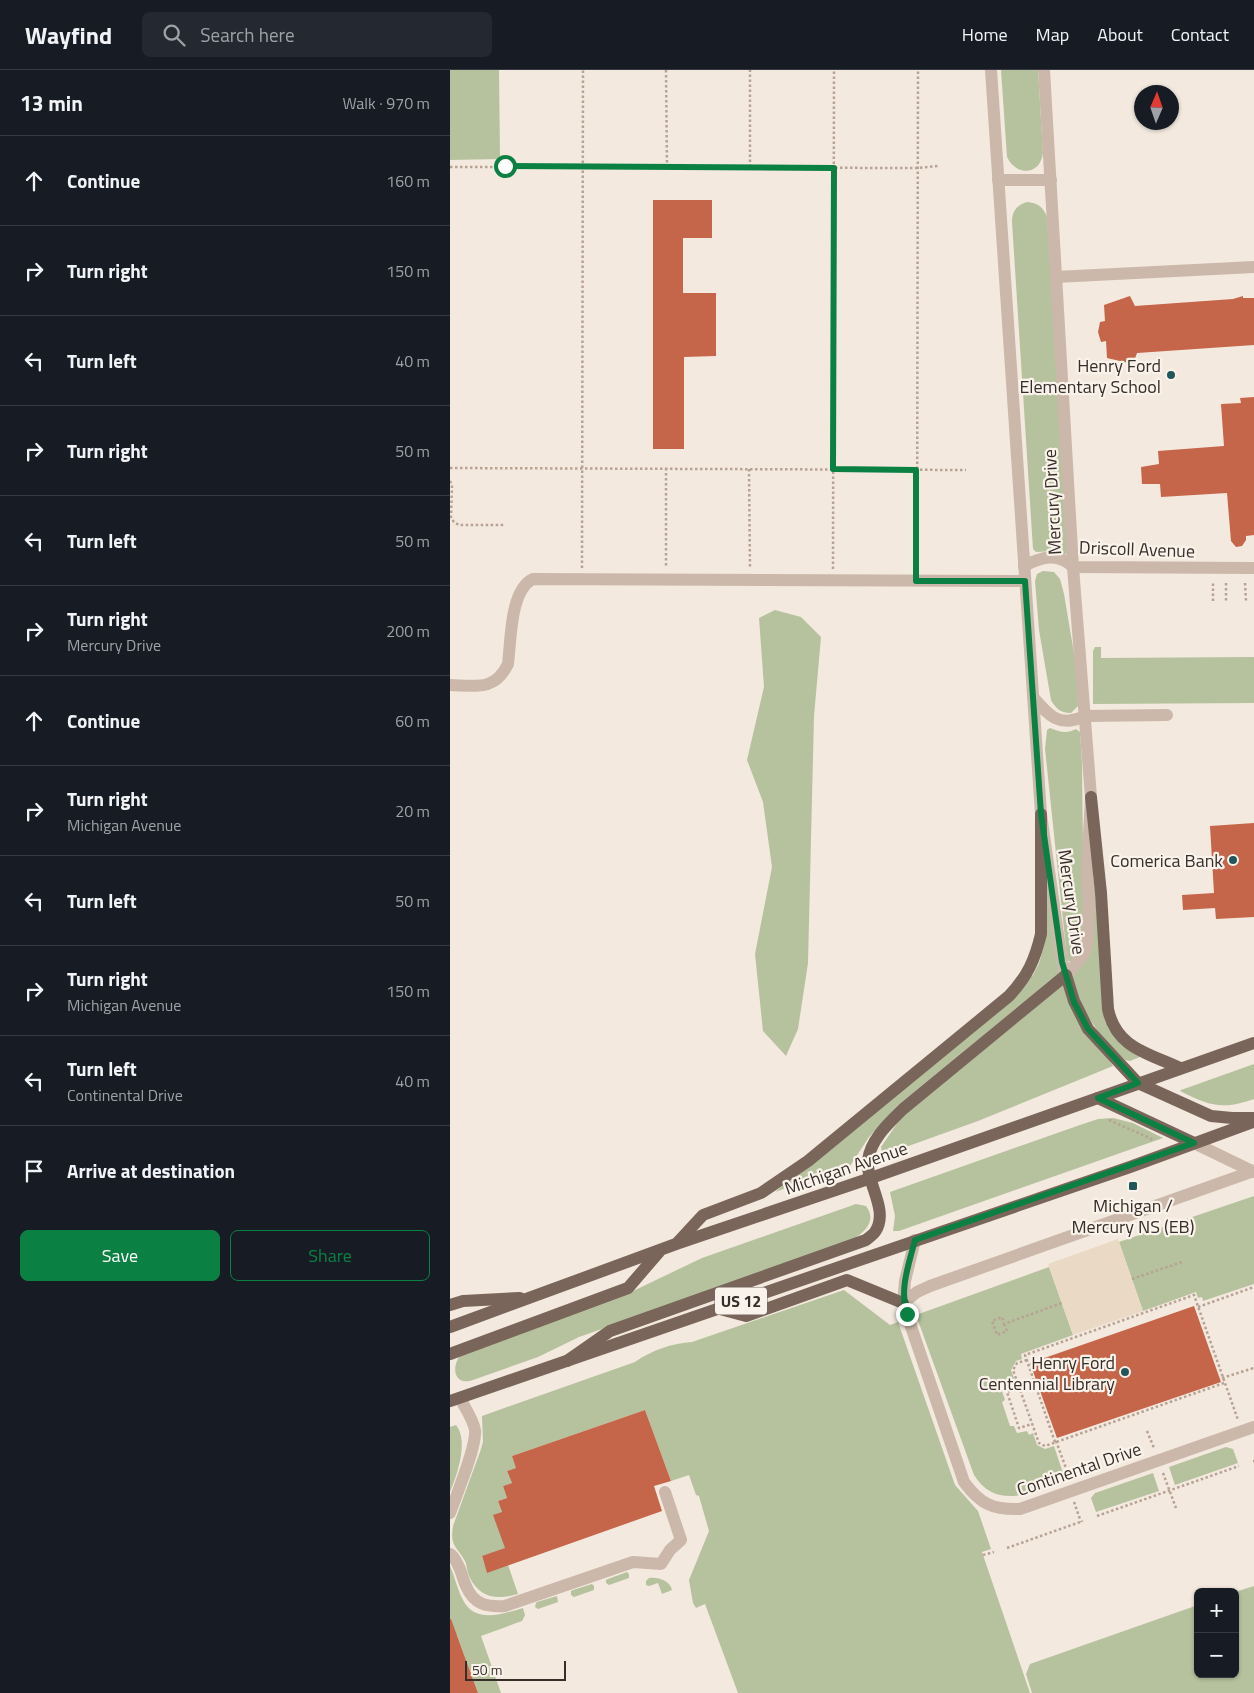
<!DOCTYPE html>
<html lang="en">
<head>
<meta charset="utf-8">
<style>
  :root { --surface:#171b24; --page:#242831; --text:#f1f3f6; --muted:#9ea1a6; --line:#363941; --accent:#0b8043 }
  body { margin:0; font-family:"Titillium Web",sans-serif; background:var(--page); color:var(--text) }
  .controls { position:absolute; right:15px; bottom:15px; display:grid; overflow:hidden; border-radius:8px; box-shadow:0 1px 4px #0004 }
  .controls button { width:45px; height:45px; display:grid; place-items:center; padding:0; border:0; border-bottom:1px solid var(--line); background:var(--surface); color:var(--text); font:25px sans-serif }
  .compass { position:absolute; left:684px; top:15px; width:45px; height:45px; border-radius:50%; background:var(--surface); box-shadow:0 1px 4px #0004; rotate:2deg }
  .scale { position:absolute; left:15px; bottom:12px; width:101px; box-sizing:border-box; padding-left:5px; border:2px solid #382e29; border-top:0; font-size:14px; line-height:18px; white-space:nowrap; color:#382e29; -webkit-text-stroke:4px #faf3eb; paint-order:stroke }
  .stop { position:absolute; width:15px; height:15px; margin:-11px; border:4px solid #0b8043; border-radius:50%; background:#fff }
  .stop.end { background:#0b8043; border-color:#fff; box-shadow:0 1px 5px #0008 }
  .list { margin:0; padding:0; list-style:none }
  h2 { display:flex; justify-content:space-between; align-items:center; height:65px; margin:0; padding:0 20px; font-size:21px }
  h2 small { font-size:16px; font-weight:400; color:var(--muted) }
  .list li { display:grid; grid-template-columns:32px 1fr auto; gap:15px; align-items:center; box-sizing:border-box; height:90px; padding:0 20px; border-top:1px solid var(--line) }
  .list b { display:block; font-size:19px; white-space:nowrap }
  .list p { margin:0; font-size:16px; white-space:nowrap; color:var(--muted) }
  .list em { font-size:16px; font-style:normal; color:var(--muted) }
  .actions { display:flex; gap:10px; padding:15px 20px }
  .actions a { flex:1; padding:11px 0; border:1px solid var(--accent); border-radius:8px; text-align:center; font-size:18px; color:var(--accent) }
  .actions .main { background:var(--accent); color:#fff }
  .icon { flex:none; width:28px; height:28px; fill:none; stroke:currentColor; stroke-width:2; stroke-linecap:round; stroke-linejoin:round }
  .map { position:relative; flex:none; width:804px; height:1623px; overflow:hidden }
  header { display:flex; align-items:center; gap:30px; box-sizing:border-box; height:70px; padding:0 25px; background:var(--surface); border-bottom:1px solid var(--line) }
  header strong { font-size:24px }
  nav { display:flex; gap:28px; margin-inline-start:auto; font-size:18px }
  .search { width:350px; height:45px; background:var(--page); display:flex; align-items:center; gap:12px; box-sizing:border-box; padding:0 18px; border-radius:8px; color:var(--muted); font-size:19px }
  main { display:flex }
  aside { flex:1; background:var(--surface) }
  .map>svg:first-child { display:block }
</style>
</head>
<body>
<header>
<strong>Wayfind</strong>
<div class="search"><svg class="icon" aria-label="search" viewBox="0 0 24 24"><circle cx="10" cy="10" r="6"/><path d="M15 15l6 6"/></svg>Search here</div>
<nav><a>Home</a><a>Map</a><a>About</a><a>Contact</a></nav>
</header>
<main>
<aside>
<h2>13 min<small>Walk · 970 m</small></h2>
<ul class="list">
<li><svg class="icon" aria-label="ahead" viewBox="0 0 24 24"><path d="M12 20V5M6 11l6-6 6 6"/></svg><div><b>Continue</b></div><em>160 m</em></li>
<li><svg class="icon" aria-label="right" viewBox="0 0 24 24"><path d="M7 20v-9h11M14 6l5 5-5 5"/></svg><div><b>Turn right</b></div><em>150 m</em></li>
<li><svg class="icon" aria-label="left" viewBox="0 0 24 24"><path d="M17 20v-9H6M10 6l-5 5 5 5"/></svg><div><b>Turn left</b></div><em>40 m</em></li>
<li><svg class="icon" aria-label="right" viewBox="0 0 24 24"><path d="M7 20v-9h11M14 6l5 5-5 5"/></svg><div><b>Turn right</b></div><em>50 m</em></li>
<li><svg class="icon" aria-label="left" viewBox="0 0 24 24"><path d="M17 20v-9H6M10 6l-5 5 5 5"/></svg><div><b>Turn left</b></div><em>50 m</em></li>
<li><svg class="icon" aria-label="right" viewBox="0 0 24 24"><path d="M7 20v-9h11M14 6l5 5-5 5"/></svg><div><b>Turn right</b><p>Mercury Drive</p></div><em>200 m</em></li>
<li><svg class="icon" aria-label="ahead" viewBox="0 0 24 24"><path d="M12 20V5M6 11l6-6 6 6"/></svg><div><b>Continue</b></div><em>60 m</em></li>
<li><svg class="icon" aria-label="right" viewBox="0 0 24 24"><path d="M7 20v-9h11M14 6l5 5-5 5"/></svg><div><b>Turn right</b><p>Michigan Avenue</p></div><em>20 m</em></li>
<li><svg class="icon" aria-label="left" viewBox="0 0 24 24"><path d="M17 20v-9H6M10 6l-5 5 5 5"/></svg><div><b>Turn left</b></div><em>50 m</em></li>
<li><svg class="icon" aria-label="right" viewBox="0 0 24 24"><path d="M7 20v-9h11M14 6l5 5-5 5"/></svg><div><b>Turn right</b><p>Michigan Avenue</p></div><em>150 m</em></li>
<li><svg class="icon" aria-label="left" viewBox="0 0 24 24"><path d="M17 20v-9H6M10 6l-5 5 5 5"/></svg><div><b>Turn left</b><p>Continental Drive</p></div><em>40 m</em></li>
<li><svg class="icon" aria-label="arrive" viewBox="0 0 24 24"><path d="M6 21V4h12l-3 4 3 4H6"/></svg><div><b>Arrive at destination</b></div></li>
</ul>
<div class="actions"><a class="main">Save</a><a>Share</a></div>
</aside>
<div class="map">
<svg width="804" height="1623" viewBox="0 0 804 1623">
  <rect width="100%" height="100%" fill="#f3e9de"/>
  <g fill="#b6c29e">
    <path d="M0 0H49L50 89 0 90Z"/>
    <path d="M551 0H588L593 83C590 106 566 106 557 87Z"/>
    <path d="M577 132C587 133 593 136 597 147L618 481 614 486 603 481 586 482 583 479 562 152C562 141 567 135 577 132Z"/>
    <path d="M593 501 604 502 610 509 614 524 627 601 628 636 621 643C611 643 606 639 601 630L589 560 585 511 587 504Z"/>
    <path d="M325 540 351 547 371 567 364 646 358 893 348 959 336 986 313 961 305 884 322 797 313 732 297 690 314 617 309 548Z"/>
    <path d="M645 577H651V588L804 587V633L643 634V581Z"/>
    <path d="M600 658C609 662 617 664 626 659L630 662 632 693 634 864 631 877 621 891H618L617 888 595 679 597 660Z"/>
    <path d="M594 791 609 903 447 1036 419 1067 400 1096 325 1122 583 905 589 893 595 873Z"/>
    <path d="M644 807 653 932 690 987 680 991 675 990 649 963 639 948 630 931 622 907 629 899Z"/>
    <path d="M613 915 663 996 528 1051 439 1083 432 1082 431 1077 450 1049Z"/>
    <path d="M804 994V1029C773 1040 759 1036 730 1021L731 1020Z"/>
    <path d="M663 1048 683 1053 713 1068 449 1161H443L445 1146 440 1122 630 1055 648 1049Z"/>
    <path d="M804 1126V1214L753 1231 752 1227 748 1228 746 1222 693 1241 669 1172Z"/>
    <path d="M406 1134 416 1136C429 1153 410 1166 397 1173L129 1267 88 1287 20 1311C4 1314 2 1298 9 1287L183 1221 252 1188Z"/>
    <path d="M599 1197 623 1265 571 1284 572 1289 566 1291 561 1300 565 1311 560 1312 562 1317 552 1321 555 1330 552 1332 560 1356H564L567 1363 577 1361 579 1365 583 1363 587 1375 595 1379 604 1376 616 1412C584 1421 547 1442 524 1405L466 1245Z"/>
    <path d="M394 1220 440 1255 448 1252 505 1415 528 1441 541 1479 532 1482 533 1485 580 1623H288L255 1534 246 1538 243 1533 239 1510 259 1461 249 1426 246 1425 239 1405 221 1411 195 1340 62 1386 67 1398 57 1401 62 1413 53 1416 57 1428 48 1431 52 1442 58 1477 32 1487 37 1502 58 1495 68 1524C47 1530 30 1529 19 1506 17 1501 17 1496 15 1491 6 1475 0 1477 3 1456L30 1382 33 1372 32 1346 185 1292C200 1281 223 1273 242 1272Z"/>
    <path d="M6 1355C19 1371 7 1405 0 1422V1357Z"/>
    <path d="M776 1377 783 1379 788 1393 725 1415 719 1397Z"/>
    <path d="M703 1403 709 1421 646 1442 641 1428 645 1423Z"/>
    <path d="M0 1496C5 1507 7 1519 13 1530 25 1554 53 1544 73 1538L75 1545 72 1551 31 1566 51 1623H28L7 1565 0 1567Z"/>
    <path d="M177 1502 179 1504V1508L159 1515 156 1513V1510L158 1509Z"/>
    <path d="M199 1508C209 1507 220 1511 222 1520L212 1524 208 1513 199 1516 196 1515V1511Z"/>
    <path d="M142 1514 144 1516V1520L124 1527 121 1525V1521L123 1520Z"/>
    <path d="M804 1516V1623H582L576 1604 580 1594 748 1535V1604H785V1522Z"/>
    <path d="M107 1526 108 1532 88 1539 85 1537 86 1533 87 1532Z"/>
  </g>
  <path fill="#ead9c5" d="M668 1169 693 1241 623 1265 598 1194Z"/>
  <g fill="#c56549">
    <path d="M203 130H262V168H233V223H266V286L234 287V379H203Z"/>
    <path d="M680 226 685 236 783 229 793 226V228H804V275L687 283 683 294 657 288 656 271 651 272 648 262 650 252 655 251 654 235Z"/>
    <path d="M804 327V465L796 466V470L792 476 786 477 781 471 777 423 711 427 710 414H692L691 397 709 394 708 381 774 376 771 334 791 333 790 328Z"/>
    <path d="M804 753V847L766 849 765 838 733 840 732 825 764 823 760 756Z"/>
    <path d="M744 1236 771 1312 607 1368 580 1293Z"/>
    <path d="M195 1340 221 1411 204 1416 212 1441 37 1503 32 1486 55 1478 43 1445 52 1442 48 1431 57 1428 53 1416 62 1413 57 1401 66 1398 62 1386Z"/>
    <path d="M0 1549H1L28 1623H0Z"/>
  </g>
  <g fill="none" stroke-linecap="round" stroke-linejoin="round">
    <g stroke="#b7a294" stroke-width="2.5" stroke-dasharray="2.5 2.5" stroke-linecap="butt">
      <path d="M216 0 217 97"/>
      <path d="M0 97 467 98 488 96"/>
      <path d="M300 97V0"/>
      <path d="M0 398 516 400"/>
      <path d="M216 398V497"/>
      <path d="M299 399 300 498"/>
      <path d="M0 411 2 415 1 448 4 452 9 455H54"/>
      <path d="M132 498 133 0"/>
      <path d="M383 499 384 0"/>
      <path d="M467 499 468 0"/>
      <path d="M776 513V531"/>
      <path d="M795 513 796 531"/>
      <path d="M763 531V513"/>
      <path d="M659 1050 704 1070"/>
      <path d="M682 1209 732 1192"/>
      <path d="M748 1237 804 1217"/>
      <path d="M554 1254 557 1261 547 1265 542 1251 552 1247 554 1254 612 1233"/>
      <path d="M577 1290 567 1293 563 1300 589 1373 595 1376 774 1313"/>
      <path d="M772 1308 804 1298"/>
      <path d="M570 1318 557 1322 569 1358 582 1354"/>
      <path d="M697 1361 704 1378"/>
      <path d="M606 1371 620 1409"/>
      <path d="M605 1372 575 1285 744 1225 788 1350"/>
      <path d="M803 1391H804"/>
      <path d="M713 1403 726 1438"/>
      <path d="M624 1432 631 1452"/>
      <path d="M647 1446 789 1396"/>
      <path d="M557 1478 633 1451"/>
      <path d="M533 1485 544 1482"/>
    </g>
    <g stroke="#cbb8aa" stroke-width="12">
      <path d="M541 0 591 744 612 892 616 905 631 888 636 879 638 869 639 841 637 801 641 727 623 497 594 0"/>
      <path d="M548 110H601"/>
      <path d="M606 207 804 197"/>
      <path d="M574 496C591 487 608 482 623 497L804 498"/>
      <path d="M0 615C26 616 45 621 58 594 61 570 60 520 83 509L575 511"/>
      <path d="M583 627C599 646 609 658 635 646L717 645"/>
      <path d="M744 1073 804 1102"/>
      <path d="M465 1170 455 1211 453 1233 514 1412C530 1434 543 1440 570 1439L804 1357"/>
      <path d="M453 1233 467 1222 480 1216 804 1101"/>
      <path d="M0 1443C6 1426 27 1376 25 1360 23 1349 15 1338 10 1328"/>
      <path d="M0 1484C5 1487 6 1492 9 1497 12 1503 13 1510 16 1516 24 1535 37 1537 55 1536L183 1492 211 1494 220 1480 231 1470 215 1422"/>
    </g>
    <g stroke="#7a655b" stroke-width="12">
      <path d="M641 727 651 823 658 939C666 978 698 983 730 998"/>
      <path d="M648 1028 744 1073"/>
      <path d="M228 1172 253 1145 311 1123 358 1091 559 926C577 907 585 890 591 864V744"/>
      <path d="M0 1235 13 1231 70 1228"/>
      <path d="M270 1239 296 1246 397 1210 453 1233"/>
      <path d="M0 1257 226 1174 421 1108 804 973"/>
      <path d="M0 1284 178 1218 209 1182"/>
      <path d="M117 1291 160 1261 416 1170C419 1167 423 1165 425 1162 440 1140 415 1112 418 1090 421 1069 439 1053 453 1039L616 905 624 931 638 959 688 1013 761 1046 782 1048H804"/>
      <path d="M0 1331 680 1097 803 1052"/>
    </g>
  </g>
  <g fill="none" stroke-linecap="round" stroke-linejoin="round">
    <path stroke="#0b8043" stroke-width="6" d="M55 96 384 98 383 399 466 400V511H575L591 744 612 892 624 932 638 959 688 1013 648 1028 744 1073 465 1170C459 1194 449 1219 457 1244"/>
  </g>
  <g fill="#1f575a" stroke="#faf3eb" stroke-width="2">
    <circle cx="721" cy="305" r="5"/>
    <circle cx="783" cy="790" r="5"/>
    <rect x="678" y="1111" width="10" height="10" rx="2.5"/>
    <circle cx="675" cy="1302" r="5"/>
  </g>
  <g text-anchor="middle" dominant-baseline="central" stroke-width="4.5" stroke-linejoin="round" paint-order="stroke">
    <rect fill="#faf3eb" stroke="#726963" stroke-width="1" x="265" y="1217.5" width="52" height="27" rx="4"/>
    <g font-size="16" font-weight="bold" fill="#382e29">
      <text x="291" y="1231">US 12</text>
    </g>
    <g font-size="18" fill="#382e29" stroke="#faf3eb" text-anchor="end">
      <text x="711" y="295">Henry Ford<tspan x="711" dy="21">Elementary School</tspan></text>
      <text x="773" y="790">Comerica Bank</text>
      <text x="683" y="1135" text-anchor="middle">Michigan /<tspan x="683" dy="21">Mercury NS (EB)</tspan></text>
      <text x="665" y="1292">Henry Ford<tspan x="665" dy="21">Centennial Library</tspan></text>
    </g>
    <g font-size="18" fill="#382e29" stroke="#faf3eb">
      <text transform="translate(602 432) rotate(-93)">Mercury Drive</text>
      <text transform="translate(687 479) rotate(2)">Driscoll Avenue</text>
      <text transform="translate(622 832) rotate(82)">Mercury Drive</text>
      <text transform="translate(396 1098) rotate(-19)">Michigan Avenue</text>
      <text transform="translate(629 1399) rotate(-19)">Continental Drive</text>
    </g>
  </g>
</svg>
<div class="controls">
<button>+</button>
<button>−</button>
</div>
<svg class="compass" viewBox="-18 -18 36 36"><path d="M0-13l5 13h-10z" fill="#e53935"/><path d="M0 13l5-13h-10z" fill="#9ea1a6"/></svg>
<div class="scale">50 m</div>
<div class="stop" style="left:55px;top:96px"></div>
<div class="stop end" style="left:457px;top:1244px"></div>
</div>
</main>
</body>
</html>
